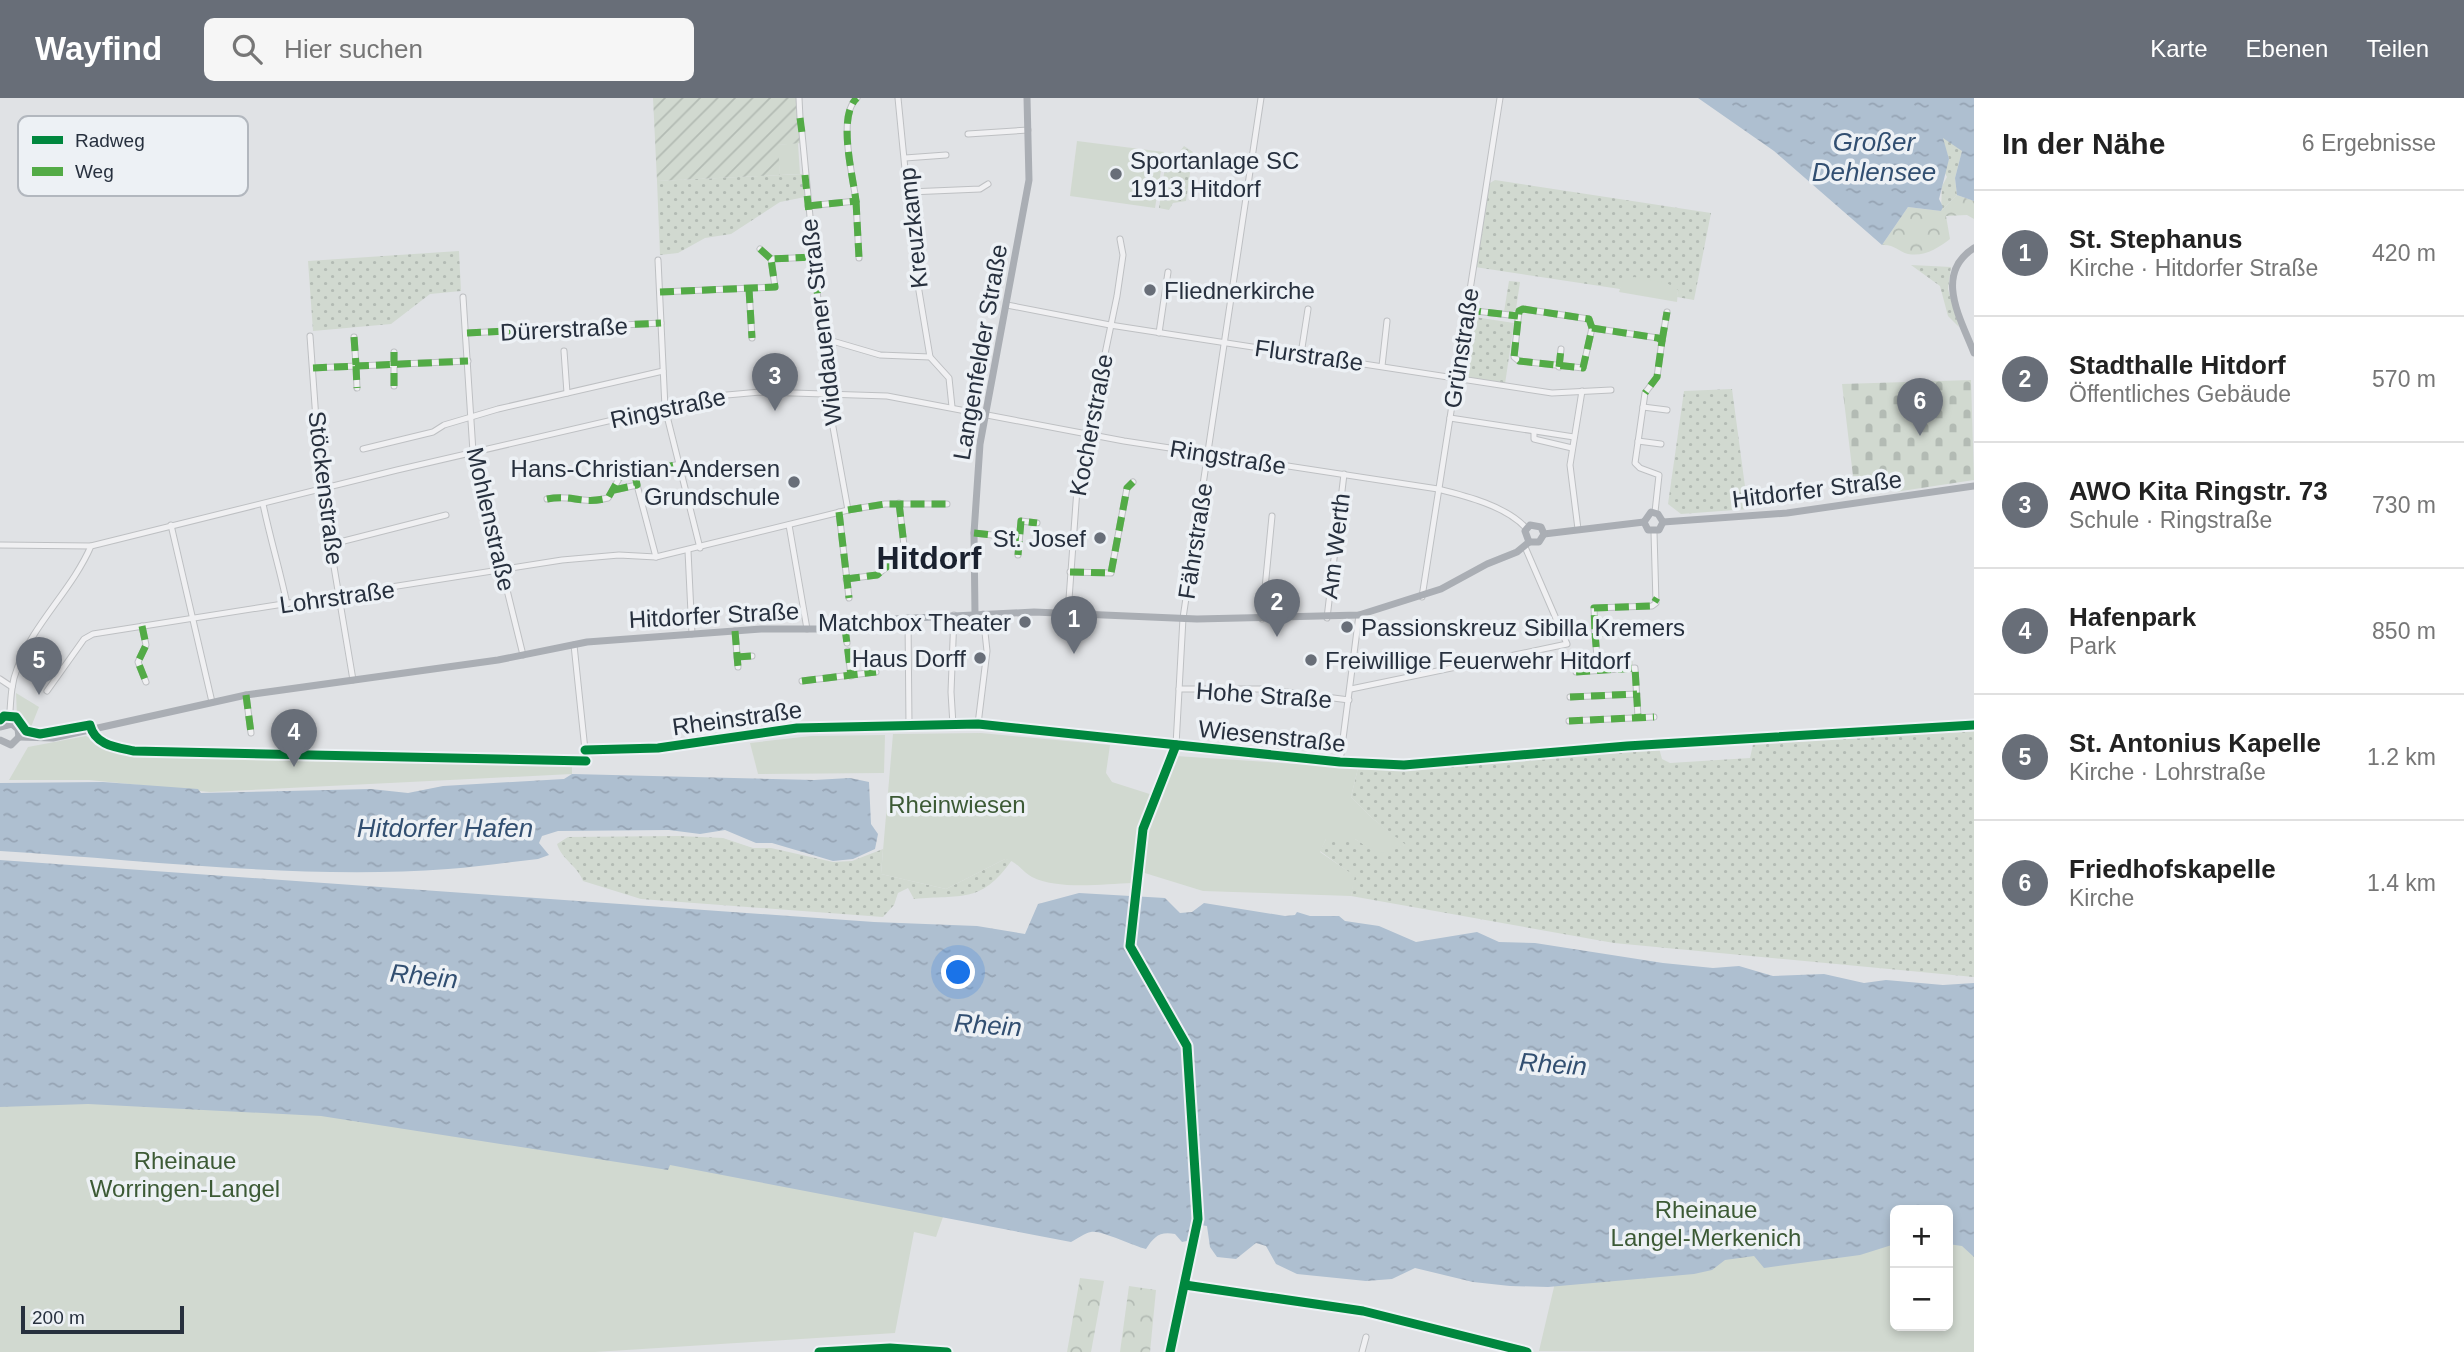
<!DOCTYPE html>
<html lang="de">
<head>
<meta charset="utf-8">
<style>
  :root { --surface:#fff; --page:#f6f6f6; --text:#222; --muted:#767676; --line:#e0e0e0; --accent:#686e78 }
  body { margin:0; font-family:Helvetica,sans-serif; background:var(--page); color:var(--text) }
  .controls { position:absolute; right:21px; bottom:21px; display:grid; overflow:hidden; border-radius:10px; box-shadow:0 4px 10px #0003 }
  .controls button { width:63px; height:63px; display:grid; place-items:center; padding:0; border:0; border-bottom:2px solid var(--line); background:var(--surface); color:var(--text); font:35px sans-serif }
  .scale { position:absolute; left:21px; bottom:18px; width:163px; box-sizing:border-box; padding-left:7px; border:4px solid #27303e; border-top:0; font-size:19px; line-height:24px; white-space:nowrap; color:#27303e; -webkit-text-stroke:5px #edf1f5; paint-order:stroke }
  .you { position:absolute; left:959px; top:875px; width:24px; height:24px; margin:-18px; border:5px solid #fff; border-radius:50%; background:#1a73e8; box-shadow:0 0 0 10px #1a73e833 }
  .badge { display:grid; place-items:center; width:46px; height:46px; border-radius:50%; background:var(--accent); color:#fff; font-size:23px; font-weight:700 }
  .pin { position:absolute; translate:-50% -58px; filter:drop-shadow(0 2px 4px #0008) }
  .pin::after { content:''; position:absolute; top:37px; width:24px; height:21px; background:inherit; clip-path:polygon(0 0,100% 0,50% 100%) }
  .list { margin:0; padding:0; list-style:none }
  h2 { display:flex; justify-content:space-between; align-items:center; height:91px; margin:0; padding:0 28px; font-size:30px }
  h2 small { font-size:23px; font-weight:400; color:var(--muted) }
  .list li { display:grid; grid-template-columns:46px 1fr auto; gap:21px; align-items:center; box-sizing:border-box; height:126px; padding:0 28px; border-top:2px solid var(--line) }
  .list b { display:block; font-size:26px; white-space:nowrap }
  .list p { margin:0; font-size:23px; white-space:nowrap; color:var(--muted) }
  .list em { font-size:23px; font-style:normal; color:var(--muted) }
  .icon { flex:none; width:38px; height:38px; fill:none; stroke:currentColor; stroke-width:2; stroke-linecap:round; stroke-linejoin:round }
  .map { position:relative; flex:none; width:1974px; height:1254px; overflow:hidden }
  header { display:flex; align-items:center; gap:42px; box-sizing:border-box; height:98px; padding:0 35px; background:var(--accent); color:#fff }
  header strong { font-size:33px }
  nav { display:flex; gap:38px; margin-inline-start:auto; font-size:24px }
  .search { width:490px; height:63px; background:var(--page); display:flex; align-items:center; gap:18px; box-sizing:border-box; padding:0 24px; border-radius:10px; color:var(--muted); font-size:26px }
  main { display:flex }
  aside { flex:1; background:var(--surface) }
  .map>svg:first-child { display:block }
</style>
</head>
<body>
<header>
<strong>Wayfind</strong>
<div class="search"><svg class="icon" aria-label="search" viewBox="0 0 24 24"><circle cx="10" cy="10" r="6"/><path d="M15 15l6 6"/></svg>Hier suchen</div>
<nav><a>Karte</a><a>Ebenen</a><a>Teilen</a></nav>
</header>
<main>
<div class="map">
<svg width="1974" height="1254" viewBox="0 0 1974 1254">
  <defs>
    <pattern id="grass-dots" width="8" height="8" patternUnits="userSpaceOnUse" patternTransform="scale(1.75)"><rect width="8" height="8" fill="#d1d9d0"/><path d="M2 2h.1M6 6h.1" fill="none" stroke="#b3bbb4" stroke-width="1.8" stroke-linecap="round"/></pattern>
    <pattern id="forest-crowns" width="20" height="18" patternUnits="userSpaceOnUse" patternTransform="scale(1.75)"><rect width="20" height="18" fill="#d1d9d0"/><path d="M2 6a3 3 0 1 1 6 0M12 15a3 3 0 1 1 6 0" fill="none" stroke="#b3bbb4"/></pattern>
    <pattern id="cemetery-stones" width="16" height="16" patternUnits="userSpaceOnUse" patternTransform="scale(1.75)"><rect width="16" height="16" fill="#d1d9d0"/><path d="M2 7V4a2 2 0 0 1 4 0v3zM10 15v-3a2 2 0 0 1 4 0v3z" fill="#b3bbb4"/></pattern>
    <pattern id="garden-furrows" width="10" height="10" patternUnits="userSpaceOnUse" patternTransform="scale(1.75)"><rect width="10" height="10" fill="#d1d9d0"/><path d="M-1 1l2-2M0 10L10 0M9 11l2-2" fill="none" stroke="#b3bbb4"/></pattern>
    <pattern id="water-ripples" width="26" height="14" patternUnits="userSpaceOnUse" patternTransform="scale(1.75)"><rect width="26" height="14" fill="#aebfd0"/><path d="M2 4q2-2 4 0t4 0M15 11q2-2 4 0t4 0" fill="none" stroke="#96a4b4"/></pattern>
  </defs>
  <rect width="100%" height="100%" fill="#e0e2e5"/>
  <g fill="url(#grass-dots)">
    <path d="M1945 39 1962 53 1955 80 1957 97 1941 113 1942 88 1947 79 1944 73 1949 61 1942 40Z"/>
    <path d="M1184 48 1193 54 1186 103 1173 105 1169 112 1159 110 1167 55 1178 56Z"/>
    <path d="M803 76 805 99 780 104 731 136 705 140 678 155 660 157 657 83Z"/>
    <path d="M1495 82 1711 115 1694 202 1677 199 1678 192 1623 184 1620 191 1475 169 1490 85Z"/>
    <path d="M459 153 461 193 430 196 391 226 313 233 308 163Z"/>
    <path d="M1911 167 1951 169 1948 191 1959 229 1948 218 1940 188Z"/>
    <path d="M1509 183 1520 184 1516 211 1512 215 1504 214Z"/>
    <path d="M1468 218 1514 225 1505 286 1459 277Z"/>
    <path d="M1732 291 1748 411 1681 416 1668 406 1684 293Z"/>
    <path d="M1950 629H1974V879L1614 845 1351 798 1354 778 1320 753 1326 741H1355L1378 755 1405 747 1372 720 1351 699 1358 670 1398 672 1659 650 1662 661 1670 665 1750 660 1754 642Z"/>
    <path d="M678 738 723 740 753 750H771L833 764 852 763 883 751 881 776 946 791 1005 761 1012 762C980 807 961 796 914 801L908 790 898 795 894 807 883 819 641 801 583 783C577 767 562 762 557 746L568 739Z"/>
  </g>
  <g fill="url(#forest-crowns)">
    <path d="M1957 97 1974 103V121L1967 117 1946 118 1950 141C1938 150 1925 159 1908 156 1898 153 1894 146 1882 147L1908 109 1941 113Z"/>
    <path d="M1080 1180 1104 1183 1091 1254H1067Z"/>
    <path d="M1129 1188 1156 1192 1150 1254H1120Z"/>
  </g>
  <path fill="url(#cemetery-stones)" d="M1971 282 1974 382 1895 394 1890 380 1853 378 1842 286Z"/>
  <g fill="#d1d9d0" fill-rule="evenodd">
    <path d="M1077 43 1164 54 1155 110 1070 98Z"/>
    <path d="M798 45 800 76 780 77 777 47Z"/>
    <path d="M1634 179 1667 185 1678 192 1677 204 1619 194 1622 184Z"/>
    <path d="M1632 557 1633 569 1606 570 1599 559Z"/>
    <path d="M16 595 39 609 31 629 17 619Z"/>
    <path d="M981 635 1110 647 1106 675 1112 684 1159 699 1176 658 1358 670 1351 699 1372 720 1406 747 1378 756 1355 741H1326L1320 754 1355 778 1351 798 1203 793 1135 772 1132 785C1104 786 1057 792 1032 779 1022 774 1017 763 1005 761L946 791 881 776 893 636Z"/>
    <path d="M885 637 884 675 758 676 750 645 811 638Z"/>
    <path d="M86 638 109 650 572 662V676L210 694 89 682H9L28 649Z"/>
    <path d="M0 884 1001 952 936 1139 914 1134 895 1235 595 1254H0Z"/>
    <path d="M1974 1013V1254L1539 1253 1572 1112ZM1895 1112H1948V1228H1895Z"/>
  </g>
  <path fill="url(#garden-furrows)" d="M653 0H797L802 45 778 47 780 77 657 83Z"/>
  <g fill="url(#water-ripples)">
    <path d="M1698 0H1974V103L1957 97 1955 80 1962 53 1943 40 1949 61 1939 101 1943 109 1941 113 1908 109 1882 147 1774 53Z"/>
    <path d="M572 676 814 682 850 680 869 684 871 726 878 736 875 751 853 761 833 763 772 745H756L725 732 700 736 669 732 558 733 542 738 539 745 549 757 538 761C508 764 478 769 448 771 303 782 145 762 0 753V685L103 684 198 691 201 695 371 691 408 695 443 688 564 681Z"/>
    <path d="M0 762 874 824 977 828 1025 836 1038 806 1079 795 1165 800 1180 815 1192 814 1204 805 1285 818 1295 817 1297 814 1310 818H1339L1345 823 1379 828 1416 844 1477 834 1499 844 1535 845 1663 865 1713 870 1739 868 1773 878 1824 876 1864 885 1886 882 1943 887 1974 885V1159L1962 1148 1948 1146V1112H1895V1146L1860 1157 1764 1170 1754 1158 1725 1162 1712 1172 1694 1176 1548 1189 1510 1188 1473 1184 1415 1170 1392 1181 1366 1183 1297 1176 1276 1166 1266 1148 1256 1145 1236 1161 1217 1159 1210 1149 1207 1128 1194 1126 1187 1143 1182 1144 1175 1136C1159 1133 1154 1139 1146 1151 1133 1148 1101 1132 1091 1134 1085 1135 1077 1141 1071 1144L670 1067 668 1072 321 1018 88 1006 0 1009Z"/>
  </g>
  <g fill="none" stroke-linecap="round" stroke-linejoin="round">
    <path stroke="#324f71" stroke-width="2" stroke-dasharray="9 7" stroke-linecap="butt" d="M1136 800 1130 848 1187 948 1197 1128"/>
    <g stroke="#bec0c3" stroke-width="7">
      <g id="street">
        <path d="M799 0 800 20"/>
        <path d="M898 0 914 163 930 259"/>
        <path d="M802 35 827 296 848 412"/>
        <path d="M968 36 1028 32"/>
        <path d="M905 60 946 57"/>
        <path d="M909 94 980 91 988 86"/>
        <path d="M856 103 859 160"/>
        <path d="M808 108 856 103C853 78 837 18 857 0"/>
        <path d="M760 151 771 161"/>
        <path d="M658 162 665 310 700 450"/>
        <path d="M749 191 752 240"/>
        <path d="M660 194 775 189 771 161 814 159"/>
        <path d="M463 199 473 354 523 557"/>
        <path d="M1007 207 1110 227 1552 295 1611 292"/>
        <path d="M1523 211 1589 221 1592 230 1583 270 1519 263 1514 259 1519 213Z"/>
        <path d="M1467 212 1518 218"/>
        <path d="M1592 230 1658 240 1662 243 1657 279 1645 295 1635 365 1640 370 1659 377 1655 414"/>
        <path d="M467 235 661 225"/>
        <path d="M1159 235 1168 174"/>
        <path d="M310 238 321 391 353 582"/>
        <path d="M354 239 356 267"/>
        <path d="M822 240 880 257 930 259 949 280 952 309"/>
        <path d="M1662 243 1667 214"/>
        <path d="M564 253 567 295"/>
        <path d="M394 254V288"/>
        <path d="M1301 256 1308 211"/>
        <path d="M356 268 357 290"/>
        <path d="M1382 268 1387 223"/>
        <path d="M1559 269 1561 251"/>
        <path d="M313 270 468 263"/>
        <path d="M1643 309 1667 312"/>
        <path d="M1450 320 1574 339"/>
        <path d="M1534 333V341L1572 350"/>
        <path d="M1638 343 1661 346"/>
        <path d="M363 351 433 334 444 327 498 311 663 273"/>
        <path d="M637 387 656 459"/>
        <path d="M614 392 637 387 635 376"/>
        <path d="M547 401C572 396 581 407 608 400L620 379 680 366"/>
        <path d="M899 405 906 464"/>
        <path d="M263 406C270 440 280 472 287 506"/>
        <path d="M839 414 849 500"/>
        <path d="M171 427 212 604"/>
        <path d="M789 427 807 531"/>
        <path d="M1578 431 1570 367 1582 293"/>
        <path d="M1654 434 1656 505 1652 508 1594 510 1595 535 1654 532"/>
        <path d="M974 435 1019 440"/>
        <path d="M332 446 446 417"/>
        <path d="M0 447 91 448"/>
        <path d="M688 453 692 536"/>
        <path d="M1018 457 1021 423 1037 425"/>
        <path d="M1070 474 1111 475 1127 390 1133 384"/>
        <path d="M846 481 877 477 890 466 946 460"/>
        <path d="M1422 499 1500 0"/>
        <path d="M1068 515 1077 391 1117 198 1123 157 1120 141"/>
        <path d="M908 520 909 628"/>
        <path d="M1327 520 1344 376"/>
        <path d="M1262 521 1272 418"/>
        <path d="M142 528 146 547 138 564 146 584"/>
        <path d="M845 530 847 545"/>
        <path d="M735 533 738 569"/>
        <path d="M1595 535 1598 572"/>
        <path d="M574 547 585 652 591 653 658 650 797 630 978 626 1378 668 1563 653"/>
        <path d="M848 553 851 578"/>
        <path d="M737 559 752 558"/>
        <path d="M1576 574 1635 570 1638 619"/>
        <path d="M0 581 12 589"/>
        <path d="M802 583 876 574"/>
        <path d="M1179 591H1263L1349 602"/>
        <path d="M1351 591 1567 546 1525 449"/>
        <path d="M47 593 84 541 93 536 562 462 619 457 656 459 848 412 885 406H947"/>
        <path d="M246 597 251 635"/>
        <path d="M1570 599 1637 596"/>
        <path d="M1569 623 1654 619"/>
        <path d="M9 625C11 607 10 588 17 571 32 527 72 492 91 448L397 372 716 298 760 294 887 298 1124 343 1438 391C1466 398 1506 408 1526 430"/>
        <path d="M978 626 987 553 983 516"/>
        <path d="M953 627 951 594 954 517"/>
        <path d="M1340 664 1359 517"/>
        <path d="M1137 799 1145 724 1176 647 1183 520 1261 0"/>
        <path d="M1362 1254 1366 1239"/>
      </g>
    </g>
    <use href="#street" stroke="#f0f0f2" stroke-width="5"/>
    <g stroke="#aaaeb4" stroke-width="7">
      <path d="M1974 150C1933 176 1961 221 1974 255"/>
      <path d="M1644 424 1651 414 1658 416 1663 424"/>
      <path d="M1644 424 1648 432H1659L1663 424"/>
      <path d="M1663 424 1787 415 1974 388"/>
      <path d="M1544 436 1644 424"/>
      <path d="M1529 444 1525 433 1530 427 1541 429 1544 436"/>
      <path d="M1529 444H1539L1544 436"/>
      <path d="M975 516 974 435 980 346 1029 82 1027 0"/>
      <path d="M0 629 12 626 18 631 19 639"/>
      <path d="M19 639 53 640 246 597 498 562 587 544 761 531H831L894 521 1034 514 1197 521 1359 517 1441 491 1487 466 1517 454 1529 444"/>
      <path d="M0 642 11 647 19 639"/>
      <path d="M1170 1254 1196 1131"/>
    </g>
    <g stroke="#53ab46" stroke-width="7" stroke-dasharray="14 7" stroke-linecap="butt">
      <path d="M800 20 802 35"/>
      <path d="M805 77 822 240"/>
      <path d="M856 103 859 160"/>
      <path d="M808 108 856 103C853 78 837 18 857 0"/>
      <path d="M760 151 771 161"/>
      <path d="M749 191 752 240"/>
      <path d="M660 194 775 189 771 161 814 159"/>
      <path d="M1523 211 1589 221 1592 230 1583 270 1519 263 1514 259 1519 213Z"/>
      <path d="M1467 212 1518 218"/>
      <path d="M1592 230 1658 240 1662 243 1657 279 1645 295"/>
      <path d="M467 235 661 225"/>
      <path d="M354 239 356 267"/>
      <path d="M1662 243 1667 214"/>
      <path d="M394 254V288"/>
      <path d="M356 268 357 290"/>
      <path d="M1559 269 1561 251"/>
      <path d="M313 270 468 263"/>
      <path d="M614 392 637 387 635 376"/>
      <path d="M547 401C572 396 581 407 608 400L620 379 680 366"/>
      <path d="M899 405 906 464"/>
      <path d="M848 412 885 406H947"/>
      <path d="M839 414 849 500"/>
      <path d="M974 435 1019 440"/>
      <path d="M1018 457 1021 423 1037 425"/>
      <path d="M1070 474 1111 475 1127 390 1133 384"/>
      <path d="M846 481 877 477 890 466 946 460"/>
      <path d="M142 528 146 547 138 564 146 584"/>
      <path d="M845 530 851 578"/>
      <path d="M1654 532 1595 535 1594 510 1652 508 1657 500"/>
      <path d="M735 533 738 569"/>
      <path d="M1595 535 1598 572"/>
      <path d="M737 559 752 558"/>
      <path d="M1576 574 1635 570 1638 619"/>
      <path d="M802 583 876 574"/>
      <path d="M246 597 251 635"/>
      <path d="M1570 599 1637 596"/>
      <path d="M1569 623 1654 619"/>
    </g>
    <g stroke="#edf1f5" stroke-width="13">
      <g id="cycleway">
        <path d="M0 622 4 618 16 619 26 633 40 636 90 627C95 647 115 649 134 653L586 663"/>
        <path d="M585 652 658 650 797 630 978 626 1340 664 1404 667 1627 648 1974 627"/>
        <path d="M1185 1187 1363 1213 1527 1254"/>
        <path d="M819 1254 890 1250 947 1254"/>
        <path d="M1170 1254 1198 1121 1187 948 1130 848 1143 731 1176 647"/>
      </g>
    </g>
    <use href="#cycleway" stroke="#00873e" stroke-width="9"/>
  </g>
  <g fill="#686e78" stroke="#edf1f5" stroke-width="2.5">
    <circle cx="1116" cy="76" r="7"/>
    <circle cx="1150" cy="192" r="7"/>
    <circle cx="794" cy="384" r="7"/>
    <circle cx="1100" cy="440" r="7"/>
    <circle cx="1025" cy="524" r="7"/>
    <circle cx="1347" cy="529" r="7"/>
    <circle cx="980" cy="560" r="7"/>
    <circle cx="1311" cy="562" r="7"/>
  </g>
  <g text-anchor="middle" dominant-baseline="central" stroke-width="7" stroke-linejoin="round" paint-order="stroke">
    <g font-size="24" fill="#27303e" stroke="#edf1f5" text-anchor="start">
      <text x="1130" y="62">Sportanlage SC<tspan x="1130" dy="28">1913 Hitdorf</tspan></text>
      <text x="1164" y="192">Fliednerkirche</text>
      <text x="780" y="370" text-anchor="end">Hans-Christian-Andersen<tspan x="780" dy="28">Grundschule</tspan></text>
      <text x="1086" y="440" text-anchor="end">St. Josef</text>
      <text x="1011" y="524" text-anchor="end">Matchbox Theater</text>
      <text x="1361" y="529">Passionskreuz Sibilla Kremers</text>
      <text x="966" y="560" text-anchor="end">Haus Dorff</text>
      <text x="1325" y="562">Freiwillige Feuerwehr Hitdorf</text>
    </g>
    <g font-size="24" fill="#27303e" stroke="#edf1f5">
      <text transform="translate(913 130) rotate(-96)">Kreuzkamp</text>
      <text transform="translate(821 224) rotate(-97)">Widdauener Straße</text>
      <text transform="translate(564 231) rotate(-3)">Dürerstraße</text>
      <text transform="translate(1461 250) rotate(-81)">Grünstraße</text>
      <text transform="translate(980 254) rotate(-80)">Langenfelder Straße</text>
      <text transform="translate(1309 257) rotate(8)">Flurstraße</text>
      <text transform="translate(668 310) rotate(-12)">Ringstraße</text>
      <text transform="translate(1091 327) rotate(-79)">Kocherstraße</text>
      <text transform="translate(1228 359) rotate(9)">Ringstraße</text>
      <text transform="translate(326 390) rotate(83)">Stöckenstraße</text>
      <text transform="translate(1817 391) rotate(-7)">Hitdorfer Straße</text>
      <text transform="translate(491 421) rotate(77)">Mohlenstraße</text>
      <text transform="translate(1195 443) rotate(-81)">Fährstraße</text>
      <text transform="translate(1335 448) rotate(-83)">Am Werth</text>
      <text transform="translate(337 499) rotate(-8)">Lohrstraße</text>
      <text transform="translate(714 517) rotate(-3)">Hitdorfer Straße</text>
      <text transform="translate(1264 597) rotate(4)">Hohe Straße</text>
      <text transform="translate(737 620) rotate(-8)">Rheinstraße</text>
      <text transform="translate(1272 638) rotate(6)">Wiesenstraße</text>
    </g>
    <g font-size="24" fill="#3c5a35" stroke="#edf1f5">
      <text x="957" y="706">Rheinwiesen</text>
      <text x="185" y="1062">Rheinaue<tspan x="185" dy="28">Worringen-Langel</tspan></text>
      <text x="1706" y="1111">Rheinaue<tspan x="1706" dy="28">Langel-Merkenich</tspan></text>
    </g>
    <g font-size="26" font-style="italic" fill="#324f71" stroke="#edf1f5">
      <text x="1874" y="44">Großer<tspan x="1874" dy="30">Dehlensee</tspan></text>
      <text x="445" y="730">Hitdorfer Hafen</text>
      <text transform="translate(424 878) rotate(6)">Rhein</text>
      <text transform="translate(988 927) rotate(4)">Rhein</text>
      <text transform="translate(1553 966) rotate(4)">Rhein</text>
    </g>
    <g font-size="32" font-weight="bold" fill="#1a212f" stroke="#edf1f5">
      <text x="929" y="460">Hitdorf</text>
    </g>
  </g>
  <rect x="18" y="18" width="230" height="80" rx="10" fill="#edf1f5" stroke="#b2b7be" stroke-width="2"/>
  <rect x="32" y="38" width="31" height="8" fill="#00873e"/>
  <rect x="32" y="69" width="31" height="9" fill="#53ab46"/>
  <g font-size="19" fill="#27303e">
    <text x="75" y="49">Radweg</text>
    <text x="75" y="80">Weg</text>
  </g>
</svg>
<div class="controls">
<button>+</button>
<button>−</button>
</div>
<div class="scale">200 m</div>
<div class="you"></div>
<div class="pin badge" style="left:1074px;top:556px">1</div>
<div class="pin badge" style="left:1277px;top:539px">2</div>
<div class="pin badge" style="left:775px;top:313px">3</div>
<div class="pin badge" style="left:294px;top:669px">4</div>
<div class="pin badge" style="left:39px;top:597px">5</div>
<div class="pin badge" style="left:1920px;top:338px">6</div>
</div>
<aside>
<h2>In der Nähe<small>6 Ergebnisse</small></h2>
<ul class="list">
<li><span class="badge">1</span><div><b>St. Stephanus</b><p>Kirche · Hitdorfer Straße</p></div><em>420 m</em></li>
<li><span class="badge">2</span><div><b>Stadthalle Hitdorf</b><p>Öffentliches Gebäude</p></div><em>570 m</em></li>
<li><span class="badge">3</span><div><b>AWO Kita Ringstr. 73</b><p>Schule · Ringstraße</p></div><em>730 m</em></li>
<li><span class="badge">4</span><div><b>Hafenpark</b><p>Park</p></div><em>850 m</em></li>
<li><span class="badge">5</span><div><b>St. Antonius Kapelle</b><p>Kirche · Lohrstraße</p></div><em>1.2 km</em></li>
<li><span class="badge">6</span><div><b>Friedhofskapelle</b><p>Kirche</p></div><em>1.4 km</em></li>
</ul>
</aside>
</main>
</body>
</html>
